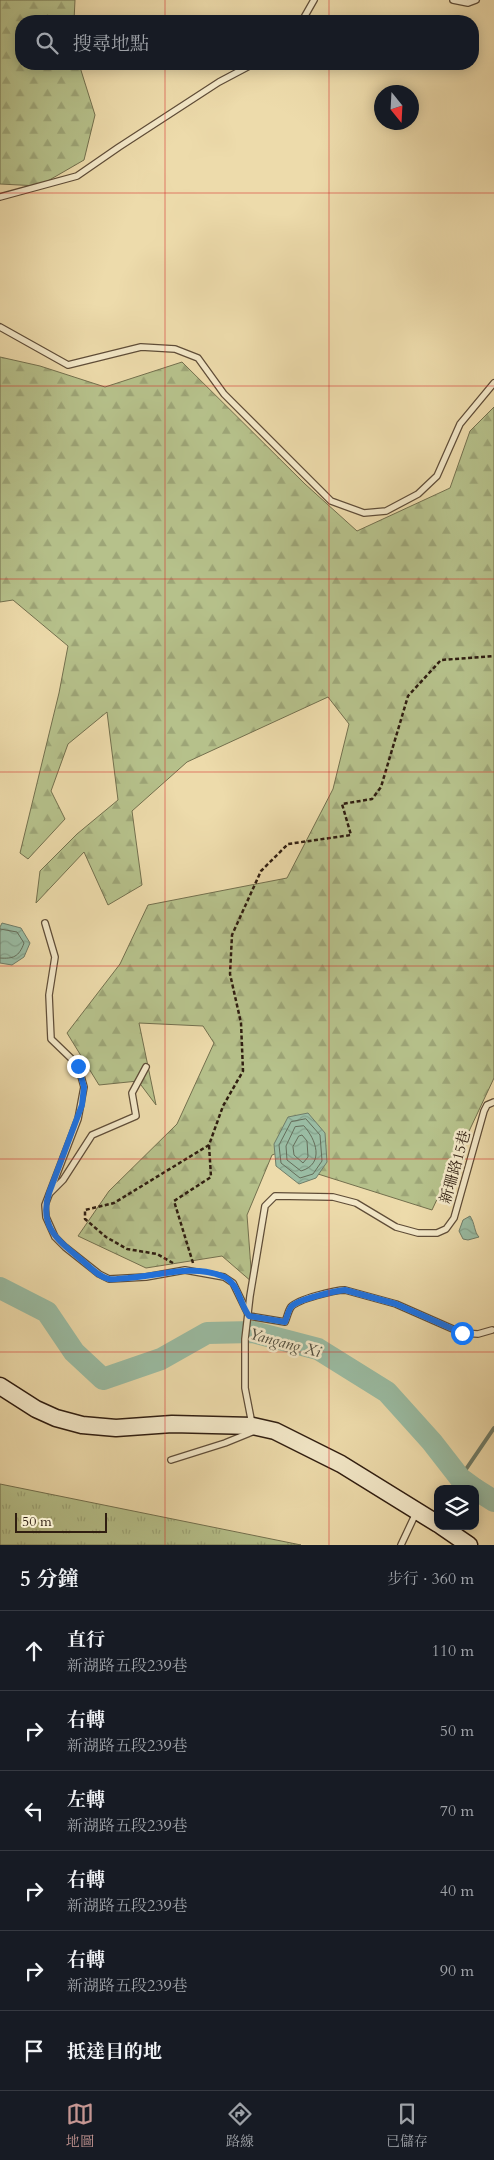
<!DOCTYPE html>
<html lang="zh-TW">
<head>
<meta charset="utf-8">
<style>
  :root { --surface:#171b24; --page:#20242c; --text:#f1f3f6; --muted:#9ea1a6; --line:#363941; --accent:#c59692 }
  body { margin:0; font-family:Cardo,"Noto Serif TC",serif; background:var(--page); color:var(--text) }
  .controls { position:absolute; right:15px; bottom:15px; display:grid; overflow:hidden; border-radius:10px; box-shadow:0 2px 12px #0003 }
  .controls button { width:45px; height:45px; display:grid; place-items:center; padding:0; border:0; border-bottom:1px solid var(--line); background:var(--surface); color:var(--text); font:25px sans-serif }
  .compass { position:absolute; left:374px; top:85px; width:45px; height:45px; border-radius:50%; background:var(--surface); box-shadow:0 2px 12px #0003; rotate:162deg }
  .scale { position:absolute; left:15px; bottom:12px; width:92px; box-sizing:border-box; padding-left:5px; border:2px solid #301e11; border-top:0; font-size:14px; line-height:18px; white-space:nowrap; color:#301e11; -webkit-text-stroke:4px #f3e8c8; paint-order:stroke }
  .stop { position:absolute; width:15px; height:15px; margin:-11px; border:4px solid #1a73e8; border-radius:50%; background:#fff }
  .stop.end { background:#1a73e8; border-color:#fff; box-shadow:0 1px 5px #0008 }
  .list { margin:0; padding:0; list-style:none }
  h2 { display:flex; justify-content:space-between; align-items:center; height:65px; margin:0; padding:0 20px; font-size:21px }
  h2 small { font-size:16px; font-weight:400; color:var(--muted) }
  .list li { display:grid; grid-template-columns:32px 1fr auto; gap:15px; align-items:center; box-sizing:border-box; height:80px; padding:0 20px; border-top:1px solid var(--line) }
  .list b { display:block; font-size:19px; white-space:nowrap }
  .list p { margin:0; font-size:16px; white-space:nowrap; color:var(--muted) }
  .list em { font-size:16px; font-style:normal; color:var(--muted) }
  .icon { flex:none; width:28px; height:28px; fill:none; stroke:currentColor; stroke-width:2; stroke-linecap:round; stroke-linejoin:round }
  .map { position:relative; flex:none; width:494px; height:1545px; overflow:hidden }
  .search { position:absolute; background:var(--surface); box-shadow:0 2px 12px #0003; left:15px; right:15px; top:15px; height:55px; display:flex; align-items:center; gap:12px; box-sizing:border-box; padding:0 18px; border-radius:20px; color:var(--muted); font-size:19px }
  .sheet { height:545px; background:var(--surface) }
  nav { display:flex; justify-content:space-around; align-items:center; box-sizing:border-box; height:70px; border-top:1px solid var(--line); background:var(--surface); font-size:14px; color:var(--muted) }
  nav a { display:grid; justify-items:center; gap:2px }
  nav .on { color:var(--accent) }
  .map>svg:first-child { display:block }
</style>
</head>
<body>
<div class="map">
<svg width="494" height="1545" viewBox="0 0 494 1545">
  <defs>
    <pattern id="grass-tufts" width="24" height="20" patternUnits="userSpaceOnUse" patternTransform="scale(1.25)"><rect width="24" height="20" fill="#b6c18b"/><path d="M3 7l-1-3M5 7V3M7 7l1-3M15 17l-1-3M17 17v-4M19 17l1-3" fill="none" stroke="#9da577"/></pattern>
    <pattern id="forest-firs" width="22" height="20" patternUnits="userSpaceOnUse" patternTransform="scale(1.25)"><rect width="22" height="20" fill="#b6c18b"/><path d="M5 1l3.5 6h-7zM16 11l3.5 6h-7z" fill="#9da577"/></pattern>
    <pattern id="water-waves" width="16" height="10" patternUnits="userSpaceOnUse" patternTransform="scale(1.25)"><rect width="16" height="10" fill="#9abca3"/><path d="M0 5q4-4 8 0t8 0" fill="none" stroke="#85a18b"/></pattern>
  </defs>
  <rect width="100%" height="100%" fill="#eddbab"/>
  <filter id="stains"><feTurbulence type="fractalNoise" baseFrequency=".004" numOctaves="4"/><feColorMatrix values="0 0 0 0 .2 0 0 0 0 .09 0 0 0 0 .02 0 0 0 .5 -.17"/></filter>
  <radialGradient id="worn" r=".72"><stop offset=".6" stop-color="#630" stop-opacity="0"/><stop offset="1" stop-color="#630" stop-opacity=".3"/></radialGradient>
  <path fill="url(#grass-tufts)" stroke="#73704e" d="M0 1484 301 1545H0Z"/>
  <g fill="url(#forest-firs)" stroke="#73704e">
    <path d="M0 0H75L74 21H21V64H79L95 115 84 160 39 186 0 184Z"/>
    <path d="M0 357 40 366 105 387 182 362 305 484 357 531 450 488 470 431 494 407V1078L432 1210 318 1174 304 1143 272 1155 247 1215 252 1282 222 1256 146 1268 78 1236 109 1191 177 1124 214 1043 203 1026 139 1023 156 1105 138 1081 99 1085 67 1033 120 964 148 905 287 878 333 789 349 724 328 697 187 762 132 811 142 885 108 905 84 852 36 903 40 871 77 834 118 800 107 712 68 744 51 791 65 819 28 859 20 853 59 693 68 646 13 600 0 602Z"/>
  </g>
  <g fill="url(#water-waves)" stroke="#707d69">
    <path d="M2 923 21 928 30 943 24 957 12 965 0 963V927Z"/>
    <path d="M308 1113 325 1133 327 1162 316 1178 299 1184 276 1166 274 1144 288 1117Z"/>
    <path d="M470 1216C475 1223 474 1232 479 1237L468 1240 463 1239 459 1231 463 1220Z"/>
  </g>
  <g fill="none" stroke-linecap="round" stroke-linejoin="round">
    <g stroke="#656d5a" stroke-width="1">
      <path d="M0 929 17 932 24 943C19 957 13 959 0 958"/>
      <path d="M306 1119 320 1135 322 1161 313 1174 300 1178 281 1163 279 1145 291 1122Z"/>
      <path d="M304 1126C316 1139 325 1164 301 1171L287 1160 286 1146 295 1127Z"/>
      <path d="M299 1136 302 1135 307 1141 308 1157 303 1163 294 1155 293 1147Z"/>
    </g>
    <path stroke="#707d69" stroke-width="4" d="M460 1478 494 1428"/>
    <g stroke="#9abca3" stroke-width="22">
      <path d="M0 1288 47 1312 74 1352 103 1379 161 1359 207 1333 253 1332 318 1349 387 1392 432 1442 460 1478 475 1489"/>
      <path d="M475 1489 494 1501"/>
    </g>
    <g stroke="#5f4d38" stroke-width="8">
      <g id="lane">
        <path d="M453 0 468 3 476 0"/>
        <path d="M302 21 314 0"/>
        <path d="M0 197 77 176 119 147 219 82 253 64"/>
        <path d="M0 327 68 365 141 347 175 349 198 358 224 394 331 501 364 513 386 511 418 494 437 476 460 424 494 383"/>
        <path d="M45 923 55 957 49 995 51 1039 78 1065 84 1087 78 1119 45 1205 46 1217 55 1237 65 1247 99 1274 109 1279 146 1277 185 1270 224 1277 233 1283 249 1316 285 1322C287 1318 288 1311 291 1307 298 1299 335 1290 345 1290L396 1304 462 1333 478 1334 492 1330"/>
        <path d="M50 1193 63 1180 92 1135 136 1116 132 1093 146 1067"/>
        <path d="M252 1424 245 1388V1339L250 1296 265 1206 275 1196 333 1197 356 1203 396 1227 418 1233H437L446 1229 454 1218 484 1111 487 1105 494 1102"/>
        <path d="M171 1460 225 1443 252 1432"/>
        <path d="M401 1545 416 1513"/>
      </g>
    </g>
    <g stroke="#301e11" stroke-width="19">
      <g id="secondary">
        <path d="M0 1386 36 1409 56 1418 82 1425 116 1428 172 1424 253 1426 275 1431 341 1464 438 1524"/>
        <path d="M441 1526 469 1545"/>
      </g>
    </g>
    <g stroke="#301e11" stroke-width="2.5" stroke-dasharray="4 2.5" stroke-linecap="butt">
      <path d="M173 1263 157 1254 127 1249 106 1237 85 1219V1210L114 1203 209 1145 223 1106 243 1071 241 1023 230 974 232 935 261 871 288 844 351 835 342 804 372 799 381 787 408 696 441 660 494 656"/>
      <path d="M193 1263 174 1201 211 1177 209 1145"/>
    </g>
    <use href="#lane" stroke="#f3e8c8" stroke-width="5.5"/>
    <use href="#secondary" stroke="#f3e8c8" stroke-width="16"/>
  </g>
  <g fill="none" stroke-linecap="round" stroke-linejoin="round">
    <path stroke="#1a73e8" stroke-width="6" d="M78 1066 84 1087 82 1105 49 1193C38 1228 60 1242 84 1262 91 1268 99 1277 109 1279 114 1280 122 1278 128 1278 159 1276 191 1264 222 1276 239 1282 239 1303 249 1316L285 1322C287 1318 288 1311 291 1307 298 1299 335 1291 345 1290L396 1304 462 1333"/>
  </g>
  <path fill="none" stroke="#d62828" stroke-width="1" stroke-opacity="0.55" d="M165 0V21M329 0V21M165 64V1545M329 64V1545M0 193H494M0 386H494M0 579H494M0 772H494M0 966H494M0 1159H494M0 1352H494"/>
  <g text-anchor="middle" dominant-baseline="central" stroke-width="5" stroke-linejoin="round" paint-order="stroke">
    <g font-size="15" fill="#301e11" stroke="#f3e8c8">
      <text transform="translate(455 1167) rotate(-74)">新珊路15巷</text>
    </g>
    <g font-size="16" font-style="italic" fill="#504d3d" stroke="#f3e8c8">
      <text transform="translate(285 1343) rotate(15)">Yangang Xi</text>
    </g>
  </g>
  <rect width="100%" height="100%" filter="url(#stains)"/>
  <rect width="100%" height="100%" fill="url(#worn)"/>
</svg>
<div class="controls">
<button><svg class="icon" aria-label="layers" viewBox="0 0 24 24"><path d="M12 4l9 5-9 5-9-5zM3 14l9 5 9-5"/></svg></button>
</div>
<svg class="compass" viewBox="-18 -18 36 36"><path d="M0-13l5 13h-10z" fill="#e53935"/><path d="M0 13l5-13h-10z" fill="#9ea1a6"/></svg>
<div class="scale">50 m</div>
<div class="stop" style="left:462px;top:1333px"></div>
<div class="stop end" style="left:78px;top:1066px"></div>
<div class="search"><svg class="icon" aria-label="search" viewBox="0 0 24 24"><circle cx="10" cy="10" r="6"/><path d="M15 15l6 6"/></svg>搜尋地點</div>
</div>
<section class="sheet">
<h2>5 分鐘<small>步行 · 360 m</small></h2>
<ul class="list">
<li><svg class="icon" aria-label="ahead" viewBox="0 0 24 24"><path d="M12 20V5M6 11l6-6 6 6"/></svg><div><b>直行</b><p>新湖路五段239巷</p></div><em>110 m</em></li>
<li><svg class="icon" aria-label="right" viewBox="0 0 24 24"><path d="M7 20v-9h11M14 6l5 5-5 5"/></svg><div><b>右轉</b><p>新湖路五段239巷</p></div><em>50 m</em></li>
<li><svg class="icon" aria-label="left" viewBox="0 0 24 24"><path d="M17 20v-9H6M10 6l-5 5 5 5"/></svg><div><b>左轉</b><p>新湖路五段239巷</p></div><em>70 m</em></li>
<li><svg class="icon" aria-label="right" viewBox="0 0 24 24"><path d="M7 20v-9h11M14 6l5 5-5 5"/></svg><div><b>右轉</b><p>新湖路五段239巷</p></div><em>40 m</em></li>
<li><svg class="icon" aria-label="right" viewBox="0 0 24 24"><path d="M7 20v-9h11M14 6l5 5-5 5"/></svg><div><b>右轉</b><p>新湖路五段239巷</p></div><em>90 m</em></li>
<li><svg class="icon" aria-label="arrive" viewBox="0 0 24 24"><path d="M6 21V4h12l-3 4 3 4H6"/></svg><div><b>抵達目的地</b></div></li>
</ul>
</section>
<nav>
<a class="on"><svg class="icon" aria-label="map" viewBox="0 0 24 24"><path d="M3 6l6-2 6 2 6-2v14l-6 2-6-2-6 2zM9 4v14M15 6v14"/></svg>地圖</a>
<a><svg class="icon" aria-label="directions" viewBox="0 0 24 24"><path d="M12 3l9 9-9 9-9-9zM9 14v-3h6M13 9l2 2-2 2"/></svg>路線</a>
<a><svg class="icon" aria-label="saved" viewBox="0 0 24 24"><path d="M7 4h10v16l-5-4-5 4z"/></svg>已儲存</a>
</nav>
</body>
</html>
